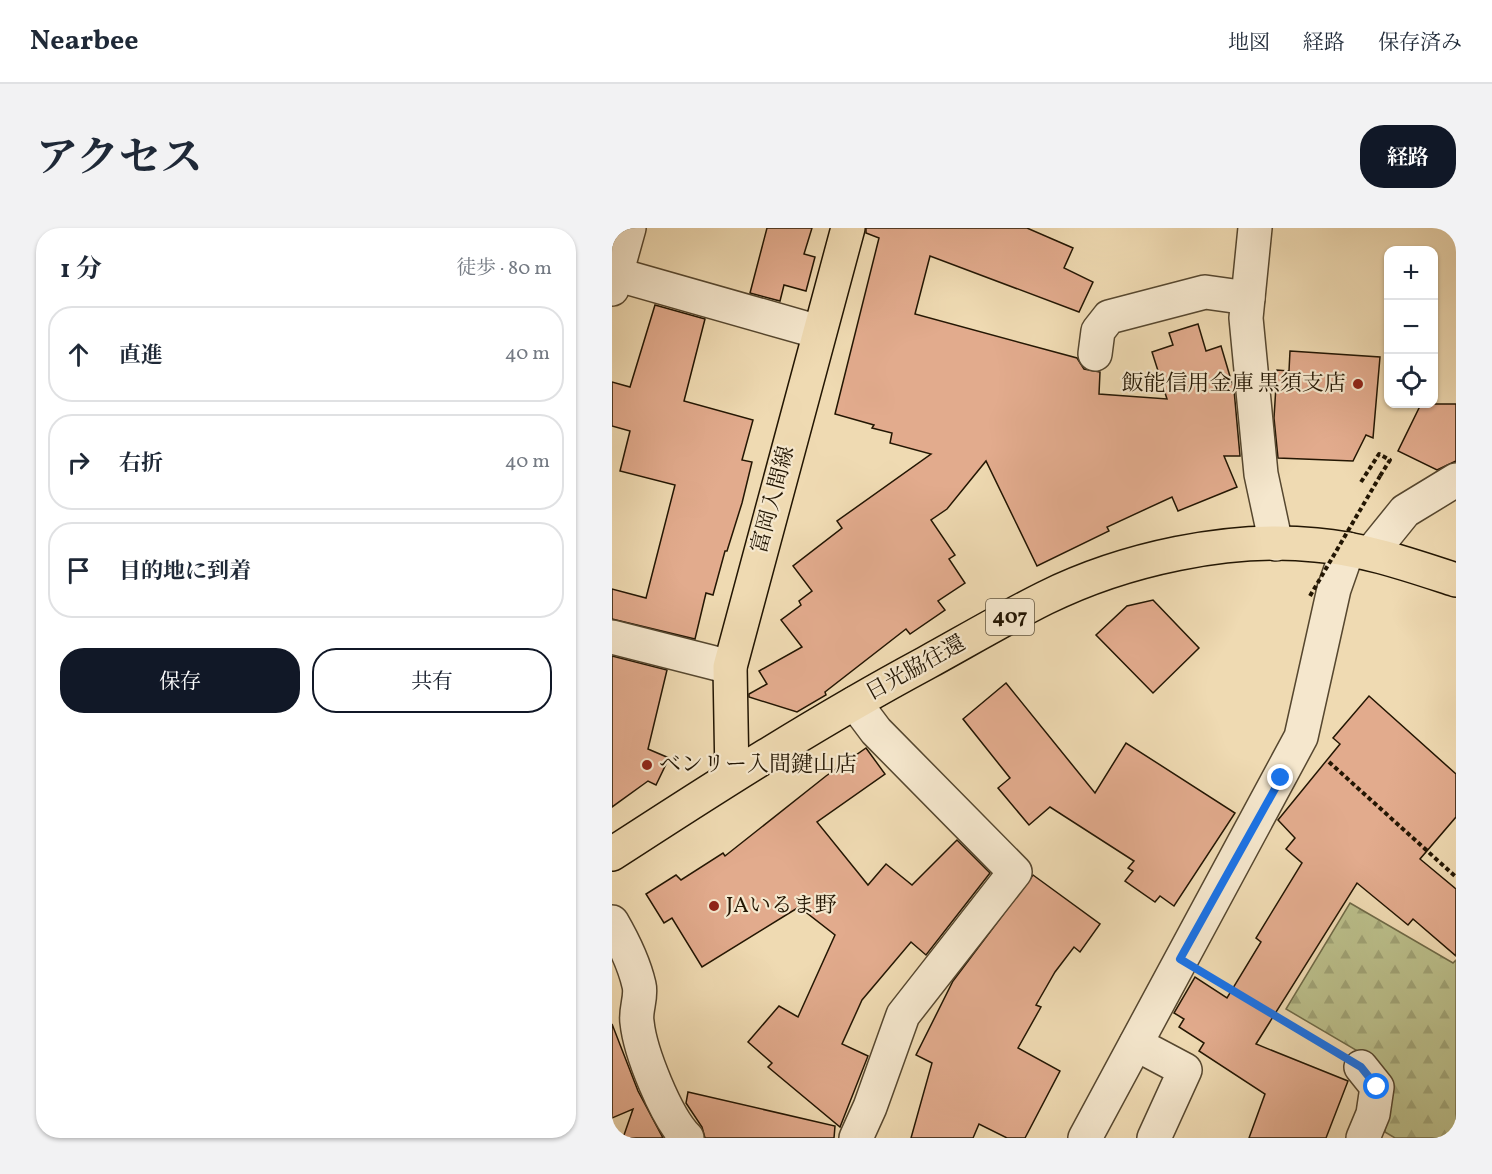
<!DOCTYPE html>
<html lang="ja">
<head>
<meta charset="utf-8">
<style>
  :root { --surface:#fff; --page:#f2f2f3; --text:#1f2937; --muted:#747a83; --line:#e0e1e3; --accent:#111827 }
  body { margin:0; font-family:Vollkorn,"Noto Serif JP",serif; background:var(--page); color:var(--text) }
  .controls { position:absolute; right:18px; top:18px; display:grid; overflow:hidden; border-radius:12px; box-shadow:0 2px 4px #0004 }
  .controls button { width:54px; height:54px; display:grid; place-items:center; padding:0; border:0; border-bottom:2px solid var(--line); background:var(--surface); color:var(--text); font:30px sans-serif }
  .stop { position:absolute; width:18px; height:18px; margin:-14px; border:4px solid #1a73e8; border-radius:50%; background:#fff }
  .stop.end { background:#1a73e8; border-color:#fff; box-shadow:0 2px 6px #0008 }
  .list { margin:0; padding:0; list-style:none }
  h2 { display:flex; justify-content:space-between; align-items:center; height:78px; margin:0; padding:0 24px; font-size:26px }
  h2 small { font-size:20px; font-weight:400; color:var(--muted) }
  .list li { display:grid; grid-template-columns:39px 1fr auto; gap:18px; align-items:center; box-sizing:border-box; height:96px; margin:0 12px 12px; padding:0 12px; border:2px solid var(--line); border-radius:24px }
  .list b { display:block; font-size:22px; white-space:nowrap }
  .list em { font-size:20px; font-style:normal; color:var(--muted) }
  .actions { display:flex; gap:12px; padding:18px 24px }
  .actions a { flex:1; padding:14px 0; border:2px solid var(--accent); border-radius:24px; text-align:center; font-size:21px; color:var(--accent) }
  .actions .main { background:var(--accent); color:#fff }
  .icon { flex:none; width:33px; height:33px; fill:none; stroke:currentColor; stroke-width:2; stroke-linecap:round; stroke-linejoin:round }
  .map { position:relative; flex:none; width:844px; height:910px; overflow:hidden; border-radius:24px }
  header { display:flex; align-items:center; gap:36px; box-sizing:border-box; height:84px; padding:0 30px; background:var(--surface); border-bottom:2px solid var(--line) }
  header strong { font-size:28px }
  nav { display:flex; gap:33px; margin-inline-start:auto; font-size:21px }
  .intro { display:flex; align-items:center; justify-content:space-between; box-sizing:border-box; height:144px; padding:0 36px }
  h1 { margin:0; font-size:42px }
  .button { padding:15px 27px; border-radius:24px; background:var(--accent); color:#fff; font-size:21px; font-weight:700 }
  main { display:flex; gap:36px; padding:0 36px }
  aside { flex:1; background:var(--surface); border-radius:24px; box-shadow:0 2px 4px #0004 }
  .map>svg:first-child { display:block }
</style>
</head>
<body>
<header>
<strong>Nearbee</strong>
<nav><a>地図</a><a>経路</a><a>保存済み</a></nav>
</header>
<div class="intro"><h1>アクセス</h1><a class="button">経路</a></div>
<main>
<aside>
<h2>1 分<small>徒歩 · 80 m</small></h2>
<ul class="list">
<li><svg class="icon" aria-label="ahead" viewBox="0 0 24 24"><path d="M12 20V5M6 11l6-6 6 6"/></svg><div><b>直進</b></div><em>40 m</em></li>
<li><svg class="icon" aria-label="right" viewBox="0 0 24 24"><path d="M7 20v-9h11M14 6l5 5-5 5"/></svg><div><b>右折</b></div><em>40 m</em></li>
<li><svg class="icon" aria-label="arrive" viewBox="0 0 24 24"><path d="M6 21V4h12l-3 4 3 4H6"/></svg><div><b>目的地に到着</b></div></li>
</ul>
<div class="actions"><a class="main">保存</a><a>共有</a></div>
</aside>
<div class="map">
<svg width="844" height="910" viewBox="0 0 844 910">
  <defs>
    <pattern id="forest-firs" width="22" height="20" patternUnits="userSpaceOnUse" patternTransform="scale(1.5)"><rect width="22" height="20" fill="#bbbf8b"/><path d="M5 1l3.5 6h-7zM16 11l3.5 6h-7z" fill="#a0a376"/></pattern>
  </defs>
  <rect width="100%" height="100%" fill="#efdab2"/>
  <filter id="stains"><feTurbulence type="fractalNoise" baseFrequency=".00333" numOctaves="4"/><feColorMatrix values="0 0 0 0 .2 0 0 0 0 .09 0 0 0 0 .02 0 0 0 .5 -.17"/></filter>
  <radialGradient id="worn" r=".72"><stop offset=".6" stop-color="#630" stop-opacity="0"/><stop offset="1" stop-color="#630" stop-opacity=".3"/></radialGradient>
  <path fill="url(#forest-firs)" stroke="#6f6a47" stroke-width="1.5" d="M738 675 841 735 844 732V910H783L773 904 778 857 761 832 674 781Z"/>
  <g fill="#e2ab8d" stroke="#231603" stroke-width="1.5">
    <path d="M155 0H200L192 26 203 29 194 63 172 57 168 73 138 65Z"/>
    <path d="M254 0H415L461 20 452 40 481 54 467 84 318 28 303 86 465 130 472 141 488 144 487 166 555 171 540 124 561 117 557 105 586 96 594 123 609 118 622 162 628 228H612L625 259 566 283 560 269 495 299 497 303 425 338 374 233 335 281 319 292 343 327 337 331 353 355 326 373 333 382 298 406 294 401 213 464 214 467 185 484 137 469V466L155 456 147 443 190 419 169 392 189 377 187 373 200 363 181 338 230 300 225 293 319 226 278 215 280 205 260 200 262 197 223 186 267 10 254 5Z"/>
    <path d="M43 77 93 91 72 173 141 192 130 232 140 234 130 275 115 323H113L101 367 94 365 83 411 0 391V361L34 370 63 257 8 243 18 203 0 198V154L18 159Z"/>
    <path d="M678 123 768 129 761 210 754 207 741 233 666 230 662 190 665 142 677 143Z"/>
    <path d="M809 176H844V233L825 242 786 223Z"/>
    <path d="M541 372 587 420 541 465 484 407 515 378Z"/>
    <path d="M0 428 55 442 36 521 57 530 44 557 36 553 0 579Z"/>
    <path d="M394 455 483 565 514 515 623 585 562 678 548 668 543 674 513 653 521 643 516 640 522 633 438 579 417 597 386 560 398 550 351 491Z"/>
    <path d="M757 468 844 546V589L808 631 844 661V728L801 691 796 697 745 655 644 816 736 853 714 910H637L653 866 587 823 592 815 567 799 572 791 562 785 583 749 615 770 649 714 644 710 690 635 674 621 683 610 666 592 728 516 721 510Z"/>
    <path d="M254 520 273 546 205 594 256 657 274 636 300 657 345 612 378 645 314 727 299 714 250 772 230 816 256 828 228 899 156 839 160 835 136 814 167 778 186 789 223 707 187 679 90 739 60 690 52 695 34 666 64 647 69 652 111 625 113 628 214 548Z"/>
    <path d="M421 647 488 696 468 724 462 719 443 744 424 777 429 779 406 820 448 843 413 910H395L367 896 361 910H299L320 835 304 827 341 753Z"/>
    <path d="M0 796 26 863 51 910H11L21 881 0 890Z"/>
    <path d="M76 864 223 898 222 910H93L90 899 74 875Z"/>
  </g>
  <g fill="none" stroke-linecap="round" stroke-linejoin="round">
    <g stroke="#56472f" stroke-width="36">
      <g id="minor">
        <path d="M643 0 634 90 649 246 664 316"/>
        <path d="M0 45 207 104"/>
        <path d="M0 61 17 0"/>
        <path d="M483 126 486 103 497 89 593 64 636 70"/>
        <path d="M759 325 793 283 844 252"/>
        <path d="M0 409 118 439"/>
        <path d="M243 475 264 503 403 644 291 787 258 879 244 910"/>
        <path d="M0 694C11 713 22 735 27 757 30 769 23 782 25 794 28 824 54 889 75 910"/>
        <path d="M524 816 573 842 542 910"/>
        <path d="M749 839 765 859 761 886 751 910"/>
        <path d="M473 910 689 509 722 361 736 321"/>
      </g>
    </g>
    <g stroke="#231603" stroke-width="36">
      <path id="major" d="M120 548 118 439 236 0"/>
    </g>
    <g stroke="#231603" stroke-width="36">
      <path id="highway" d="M0 626C103 559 206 493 314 435 354 413 393 390 433 370 512 331 617 308 704 317 753 321 798 337 844 352"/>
    </g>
    <g stroke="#231603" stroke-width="4" stroke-dasharray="4.5 3" stroke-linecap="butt">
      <path d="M749 254 767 226 778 232 768 248"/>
      <path d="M717 534 844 649"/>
      <path d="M600 750 719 821"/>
    </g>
    <use href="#minor" stroke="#f5e7cd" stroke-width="33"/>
    <use href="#major" stroke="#efdab2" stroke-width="33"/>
    <use href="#highway" stroke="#efdab2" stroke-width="33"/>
    <path stroke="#231603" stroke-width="4" stroke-dasharray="4.5 3" stroke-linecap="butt" d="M698 368 768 248"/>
  </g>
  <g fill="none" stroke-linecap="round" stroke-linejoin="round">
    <path stroke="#1a73e8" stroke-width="8" d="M669 550 568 731 749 839 765 859"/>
  </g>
  <g fill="#8f2418" stroke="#f5e7cd" stroke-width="2">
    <circle cx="746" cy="156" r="6"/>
    <circle cx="35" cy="537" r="6"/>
    <circle cx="102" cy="678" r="6"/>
  </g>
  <g text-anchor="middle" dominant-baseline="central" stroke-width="4.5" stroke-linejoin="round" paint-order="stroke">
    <rect fill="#f5e7cd" stroke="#625540" stroke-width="1.5" x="374" y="371" width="48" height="36" rx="4.5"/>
    <g font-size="21" font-weight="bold" fill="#231603">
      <text x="398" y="389">407</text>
    </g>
    <g font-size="22" fill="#231603" stroke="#f5e7cd" text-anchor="start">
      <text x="734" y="156" text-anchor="end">飯能信用金庫 黒須支店</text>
      <text x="47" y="537">ベンリー入間鍵山店</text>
      <text x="114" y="678">JAいるま野</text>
    </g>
    <g font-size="22" fill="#231603" stroke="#f5e7cd">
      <text transform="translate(162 272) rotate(-75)">富岡入間線</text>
      <text transform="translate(304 441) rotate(-29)">日光脇往還</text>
    </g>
  </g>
  <rect width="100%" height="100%" filter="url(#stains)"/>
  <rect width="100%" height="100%" fill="url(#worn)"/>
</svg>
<div class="controls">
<button>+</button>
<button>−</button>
<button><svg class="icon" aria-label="locate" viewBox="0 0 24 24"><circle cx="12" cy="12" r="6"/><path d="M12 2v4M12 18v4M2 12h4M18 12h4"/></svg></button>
</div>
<div class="stop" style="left:765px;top:859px"></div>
<div class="stop end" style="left:669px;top:550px"></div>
</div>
</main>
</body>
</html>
